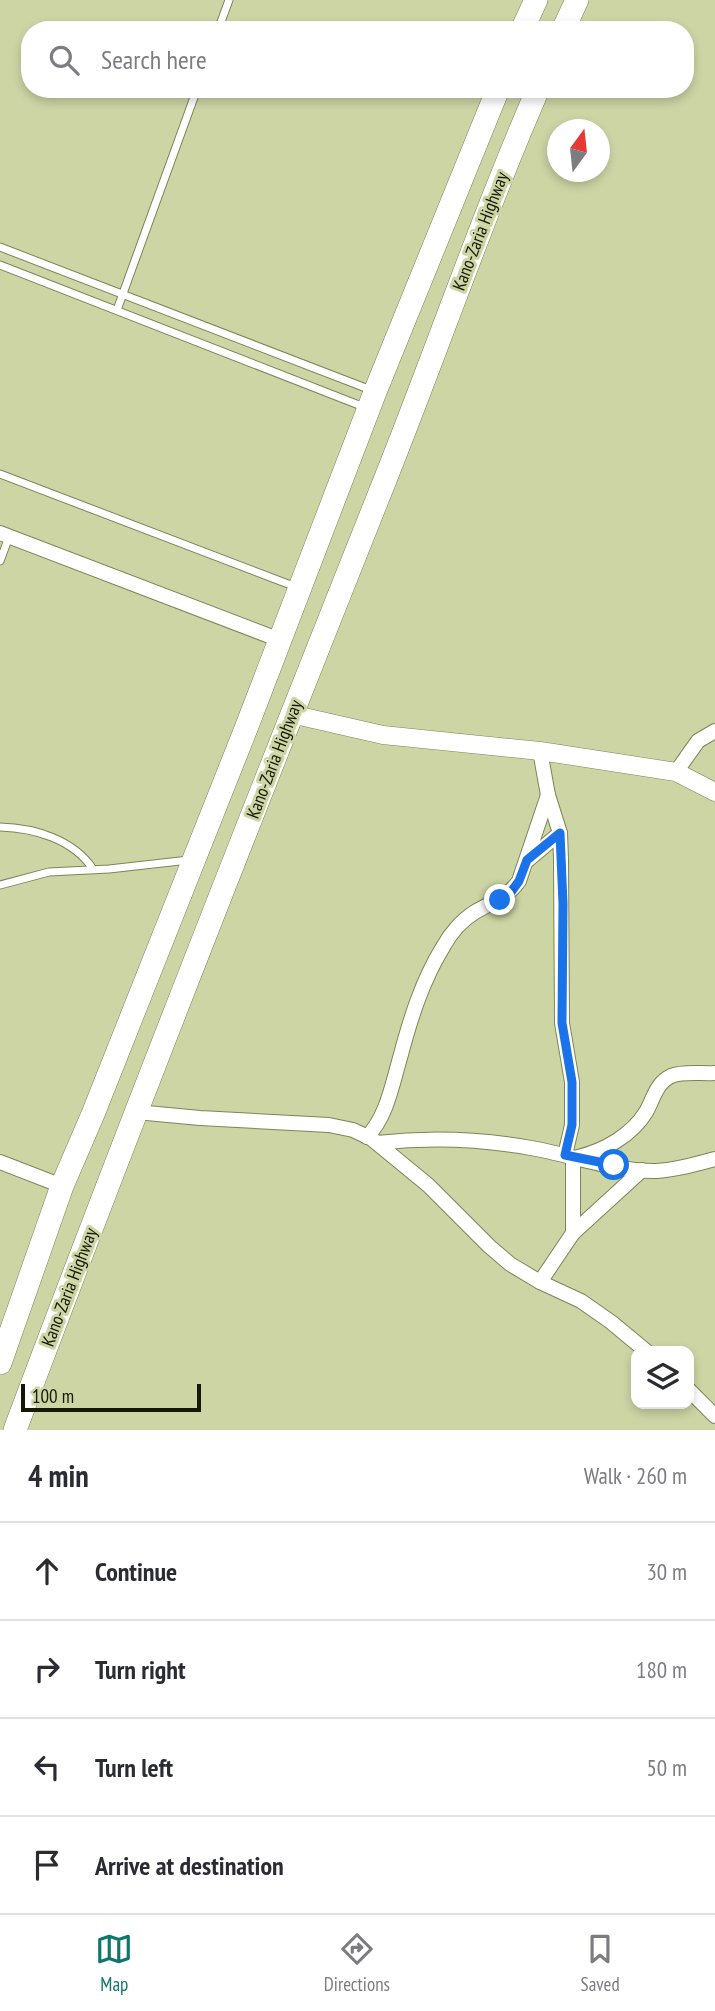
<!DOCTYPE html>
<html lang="en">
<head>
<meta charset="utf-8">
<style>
  :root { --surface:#fff; --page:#f2f2f3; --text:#2b2b33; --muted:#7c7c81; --line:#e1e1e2; --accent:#0f766e }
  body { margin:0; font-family:"PT Sans Narrow",sans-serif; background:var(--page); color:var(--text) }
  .controls { position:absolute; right:21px; bottom:21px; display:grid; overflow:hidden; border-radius:14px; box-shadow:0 4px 10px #0003 }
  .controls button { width:63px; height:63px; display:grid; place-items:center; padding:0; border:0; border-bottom:2px solid var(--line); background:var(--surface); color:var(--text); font:35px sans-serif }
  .compass { position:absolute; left:547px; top:119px; width:63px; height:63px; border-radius:50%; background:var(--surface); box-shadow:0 4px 10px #0003; rotate:15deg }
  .scale { position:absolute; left:21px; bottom:18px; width:180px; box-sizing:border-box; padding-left:7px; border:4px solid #161806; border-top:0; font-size:19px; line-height:24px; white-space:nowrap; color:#161806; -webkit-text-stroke:5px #cdd5a5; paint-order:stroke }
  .stop { position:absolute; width:21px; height:21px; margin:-16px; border:5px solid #1a73e8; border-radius:50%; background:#fff }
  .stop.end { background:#1a73e8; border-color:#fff; box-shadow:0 2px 7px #0008 }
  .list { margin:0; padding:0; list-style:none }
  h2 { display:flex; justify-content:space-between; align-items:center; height:91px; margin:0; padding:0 28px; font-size:30px }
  h2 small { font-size:23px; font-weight:400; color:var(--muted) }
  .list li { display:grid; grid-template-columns:46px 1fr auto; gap:21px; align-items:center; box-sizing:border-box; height:98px; padding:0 28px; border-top:2px solid var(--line) }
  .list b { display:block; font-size:26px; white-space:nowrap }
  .list em { font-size:23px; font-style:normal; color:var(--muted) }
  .icon { flex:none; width:38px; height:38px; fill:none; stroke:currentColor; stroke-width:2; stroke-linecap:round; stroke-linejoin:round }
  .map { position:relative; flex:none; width:715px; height:1430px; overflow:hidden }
  .search { position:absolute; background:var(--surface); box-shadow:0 4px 10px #0003; left:21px; right:21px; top:21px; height:77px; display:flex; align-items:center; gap:18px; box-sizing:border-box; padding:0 24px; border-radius:28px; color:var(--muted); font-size:26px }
  .sheet { height:483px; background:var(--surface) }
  nav { display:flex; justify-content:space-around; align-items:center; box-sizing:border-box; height:98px; border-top:2px solid var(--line); background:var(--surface); font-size:19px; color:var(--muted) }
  nav a { display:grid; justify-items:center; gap:4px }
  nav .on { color:var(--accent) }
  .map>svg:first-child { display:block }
</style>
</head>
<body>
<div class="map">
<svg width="715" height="1430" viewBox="0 0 715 1430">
  <rect width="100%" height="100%" fill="#cdd5a5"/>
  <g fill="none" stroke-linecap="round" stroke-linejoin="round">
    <g stroke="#7d8457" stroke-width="9">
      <g id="service">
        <path d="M218 30 229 0"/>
        <path d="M0 247 371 390"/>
        <path d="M0 265 364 407"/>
        <path d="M117 310 197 89"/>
        <path d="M0 474 296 587"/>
        <path d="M0 561 9 537"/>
        <path d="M0 827C34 828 73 839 93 869"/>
        <path d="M0 885 49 872 109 869 189 860"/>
      </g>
    </g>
    <g stroke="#7d8457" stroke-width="16">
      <g id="minor">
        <path d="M0 533 280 640"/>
        <path d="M540 751 548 795 560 833 561 859 562 1023 572 1082V1125L565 1155"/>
        <path d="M676 772 698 741 715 731"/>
        <path d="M528 860 560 833"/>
        <path d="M136 1112 200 1118 329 1125 353 1130 372 1139 428 1185 489 1246 510 1264 540 1282 581 1301 611 1322 646 1351"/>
        <path d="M367 1137C387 1116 392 1085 400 1058 410 1020 422 981 443 947 450 934 462 920 475 912 492 902 507 898 519 881L548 795"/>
        <path d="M377 1143C428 1137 481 1139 531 1148 572 1155 615 1172 657 1171 676 1170 697 1164 715 1159"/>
        <path d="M578 1157C604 1151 632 1135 646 1112 653 1100 656 1083 671 1076 683 1071 702 1074 715 1073"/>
        <path d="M0 1162 62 1186"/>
        <path d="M573 1233V1158"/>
        <path d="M540 1282 573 1233 642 1170"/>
        <path d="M689 1390 715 1416"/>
      </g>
    </g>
    <g stroke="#7d8457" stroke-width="19">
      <path id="tertiary" d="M291 714 383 735 540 751 676 772 715 792"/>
    </g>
    <g stroke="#7d8457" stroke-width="24">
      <g id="trunk">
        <path d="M522 30 536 0"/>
        <path d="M563 30 577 0"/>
        <path d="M0 1363 62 1186 93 1114 247 726 375 392 498 89"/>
        <path d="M15 1430C134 1112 259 796 385 480 437 350 482 218 538 89"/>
      </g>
    </g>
    <use href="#service" stroke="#fff" stroke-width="7"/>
    <use href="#minor" stroke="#fff" stroke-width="14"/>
    <use href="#tertiary" stroke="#fff" stroke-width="18"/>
    <use href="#trunk" stroke="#fff" stroke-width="23"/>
  </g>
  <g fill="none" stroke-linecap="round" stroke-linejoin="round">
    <path stroke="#1a73e8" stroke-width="9" d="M500 900 511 892 519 881 527 860 560 833 563 904 562 1023 572 1082V1125L565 1155 614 1165"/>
  </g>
  <g text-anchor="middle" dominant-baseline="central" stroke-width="6" stroke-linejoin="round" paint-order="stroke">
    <g font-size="18" fill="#161806" stroke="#cdd5a5">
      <text transform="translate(480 231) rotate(-69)">Kano-Zaria Highway</text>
      <text transform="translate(274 759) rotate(-69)">Kano-Zaria Highway</text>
      <text transform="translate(69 1287) rotate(-69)">Kano-Zaria Highway</text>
    </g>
  </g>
</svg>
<div class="controls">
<button><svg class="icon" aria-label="layers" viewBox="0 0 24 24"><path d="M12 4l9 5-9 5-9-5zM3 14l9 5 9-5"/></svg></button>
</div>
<svg class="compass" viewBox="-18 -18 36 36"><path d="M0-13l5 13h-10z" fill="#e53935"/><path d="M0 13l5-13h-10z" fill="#7c7c81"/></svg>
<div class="scale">100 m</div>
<div class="stop" style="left:614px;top:1165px"></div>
<div class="stop end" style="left:500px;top:900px"></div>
<div class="search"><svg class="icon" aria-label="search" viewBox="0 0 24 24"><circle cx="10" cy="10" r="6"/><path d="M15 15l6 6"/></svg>Search here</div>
</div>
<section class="sheet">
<h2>4 min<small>Walk · 260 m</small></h2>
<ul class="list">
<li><svg class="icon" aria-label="ahead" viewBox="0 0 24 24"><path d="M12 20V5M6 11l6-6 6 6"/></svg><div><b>Continue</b></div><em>30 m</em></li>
<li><svg class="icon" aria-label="right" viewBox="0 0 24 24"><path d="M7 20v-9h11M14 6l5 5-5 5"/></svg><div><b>Turn right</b></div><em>180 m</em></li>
<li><svg class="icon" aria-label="left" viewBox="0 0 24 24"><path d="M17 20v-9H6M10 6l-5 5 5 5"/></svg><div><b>Turn left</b></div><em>50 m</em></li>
<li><svg class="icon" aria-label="arrive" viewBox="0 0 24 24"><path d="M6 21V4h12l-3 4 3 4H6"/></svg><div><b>Arrive at destination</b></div></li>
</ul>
</section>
<nav>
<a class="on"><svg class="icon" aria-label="map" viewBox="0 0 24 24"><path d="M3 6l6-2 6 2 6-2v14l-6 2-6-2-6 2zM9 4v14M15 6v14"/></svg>Map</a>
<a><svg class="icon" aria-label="directions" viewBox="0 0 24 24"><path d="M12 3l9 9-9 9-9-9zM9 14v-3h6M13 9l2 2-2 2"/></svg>Directions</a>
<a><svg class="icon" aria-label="saved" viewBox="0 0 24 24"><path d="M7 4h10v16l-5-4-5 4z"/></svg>Saved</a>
</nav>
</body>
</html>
